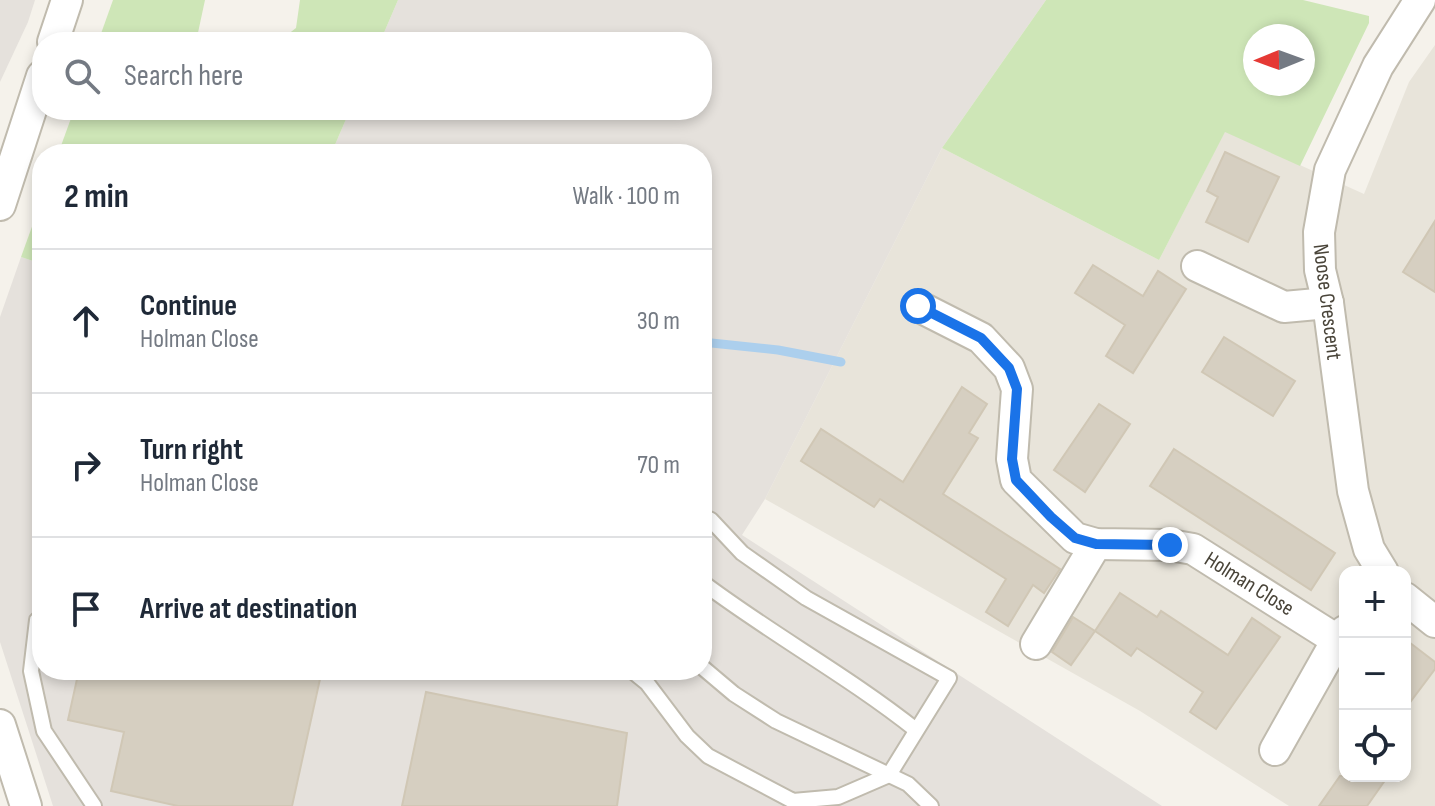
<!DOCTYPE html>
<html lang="en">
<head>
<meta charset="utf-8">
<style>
  :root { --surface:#fff; --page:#f2f2f3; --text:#1f2937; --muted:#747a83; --line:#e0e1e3 }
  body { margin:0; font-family:"Sofia Sans Condensed",sans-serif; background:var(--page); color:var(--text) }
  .controls { position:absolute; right:24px; bottom:24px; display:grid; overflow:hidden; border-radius:16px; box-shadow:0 4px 12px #0003 }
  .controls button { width:72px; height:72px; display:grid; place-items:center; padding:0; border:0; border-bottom:2px solid var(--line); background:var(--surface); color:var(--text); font:40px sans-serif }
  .compass { position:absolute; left:1243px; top:24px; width:72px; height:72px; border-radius:50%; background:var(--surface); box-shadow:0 4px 12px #0003; rotate:269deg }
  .stop { position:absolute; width:24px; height:24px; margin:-18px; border:6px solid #1a73e8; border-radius:50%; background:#fff }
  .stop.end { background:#1a73e8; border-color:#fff; box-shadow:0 2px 8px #0008 }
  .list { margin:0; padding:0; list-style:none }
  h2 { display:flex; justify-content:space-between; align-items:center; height:104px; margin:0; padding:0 32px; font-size:34px }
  h2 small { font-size:26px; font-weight:400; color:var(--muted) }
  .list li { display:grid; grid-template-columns:52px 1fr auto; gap:24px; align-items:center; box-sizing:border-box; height:144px; padding:0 32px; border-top:2px solid var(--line) }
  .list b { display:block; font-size:30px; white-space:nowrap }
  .list p { margin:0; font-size:26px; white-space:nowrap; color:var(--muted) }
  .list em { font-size:26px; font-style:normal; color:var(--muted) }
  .icon { flex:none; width:44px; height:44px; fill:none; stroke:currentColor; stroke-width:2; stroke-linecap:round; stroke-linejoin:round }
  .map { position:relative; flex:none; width:1435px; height:806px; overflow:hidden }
  .search { position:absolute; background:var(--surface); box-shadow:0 4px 12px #0003; left:32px; top:32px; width:680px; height:88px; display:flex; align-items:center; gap:20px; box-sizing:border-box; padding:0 28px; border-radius:32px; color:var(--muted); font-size:30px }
  .panel { position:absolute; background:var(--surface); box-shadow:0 4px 12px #0003; left:32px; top:144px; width:680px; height:536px; border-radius:32px }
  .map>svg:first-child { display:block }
</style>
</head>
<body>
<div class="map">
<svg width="1435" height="806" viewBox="0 0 1435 806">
  <rect width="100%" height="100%" fill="#f5f2eb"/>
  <path fill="#e8e4da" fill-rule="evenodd" d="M1435 45V806H1289L1140 711 765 499 942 148 1159 260 1225 131 1364 194 1409 82ZM1345 572H1405V776H1345Z"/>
  <g fill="#e5e1dc">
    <path d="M0 0H35L28 22 0 82Z"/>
    <path d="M398 0H1046L942 148 765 499 742 535 1162 806H53L0 642V317L21 257 42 264V670H702V154H331L350 110H702V42H380Z"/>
  </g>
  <g fill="#cee6b7" fill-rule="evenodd">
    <path d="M113 0H205L196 42H98Z"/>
    <path d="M300 0H398L380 42H278L296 28Z"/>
    <path d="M1046 0H1303L1369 16V23L1300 166 1225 132 1159 260 942 148ZM1303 36V84H1255V36Z"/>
    <path d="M74 110H350L331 154H58Z"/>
    <path d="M42 199V264L21 257Z"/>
  </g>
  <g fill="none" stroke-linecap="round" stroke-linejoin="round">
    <path stroke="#accfed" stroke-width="9" d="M702 342 778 350 841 362"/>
  </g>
  <g fill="#d6cfc1" stroke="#d0c7b5" stroke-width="2">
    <path d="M1225 152 1279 177 1248 242 1206 222 1218 197 1207 191Z"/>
    <path d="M1435 221V292L1403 272Z"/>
    <path d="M1093 265 1143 296 1158 271 1186 289 1133 373 1106 356 1125 325 1075 293Z"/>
    <path d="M1224 337 1295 381 1273 416 1202 372Z"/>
    <path d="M962 387 987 404 969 433 978 438 943 494 1060 569 1044 593 1033 585 1008 626 986 612 1006 579 880 499 874 507 801 461 821 429 903 482Z"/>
    <path d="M1099 404 1130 424 1085 492 1054 470Z"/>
    <path d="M1174 449 1335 553 1311 590 1150 486Z"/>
    <path d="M1120 593 1157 617 1161 611 1228 655 1252 618 1280 637 1216 729 1190 712 1203 692 1137 648 1131 656 1095 631Z"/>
    <path d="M1073 617 1095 631 1071 665 1052 652Z"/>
    <path d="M1405 639 1435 662V669L1405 709Z"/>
    <path d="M79 670H322L292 806H178L111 791 124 732 68 720Z"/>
    <path d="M426 692 627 733 617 806H402Z"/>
    <path d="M1340 776H1388L1367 806H1319Z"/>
  </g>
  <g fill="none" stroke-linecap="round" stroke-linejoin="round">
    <g stroke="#c0bbae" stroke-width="18">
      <g id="service">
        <path d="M702 582C771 634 848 676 916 730"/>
        <path d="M37 620 31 671 44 731 94 806"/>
        <path d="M702 667 734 694 776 721 908 784 931 806"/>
        <path d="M631 670 647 683 687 736 708 756 793 801 838 797 889 775 949 678 806 598 742 553 711 520 702 516"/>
      </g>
    </g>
    <g stroke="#c0bbae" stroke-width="34">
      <g id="minor">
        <path d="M53 42 67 0"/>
        <path d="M0 205 42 76"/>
        <path d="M1197 266 1284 307 1328 303"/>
        <path d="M918 306 981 338 1009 368 1017 389 1012 459 1016 480 1075 538 1096 544 1170 545 1193 549 1337 640 1345 631"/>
        <path d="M1383 572 1369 549 1353 491 1328 303 1320 270 1319 232 1330 170 1378 66 1420 0"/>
        <path d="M1405 598 1435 622"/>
        <path d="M1036 644 1096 544"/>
        <path d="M0 725 26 806"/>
        <path d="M1275 750 1337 640"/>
      </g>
    </g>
    <use href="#service" stroke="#fff" stroke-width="14"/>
    <use href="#minor" stroke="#fff" stroke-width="30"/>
  </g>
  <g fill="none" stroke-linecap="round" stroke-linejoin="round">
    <path stroke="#1a73e8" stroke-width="10" d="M918 306 981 338 1009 368 1017 389 1012 459 1016 480 1051 517 1075 538 1096 544 1170 545"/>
  </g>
  <g text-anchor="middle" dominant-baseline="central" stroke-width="8" stroke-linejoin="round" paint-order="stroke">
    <g font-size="22" fill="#494439" stroke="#fff">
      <text transform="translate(1327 302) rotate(83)">Noose Crescent</text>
      <text transform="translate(1249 584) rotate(32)">Holman Close</text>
    </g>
  </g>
</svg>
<div class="controls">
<button>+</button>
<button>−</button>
<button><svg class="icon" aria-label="locate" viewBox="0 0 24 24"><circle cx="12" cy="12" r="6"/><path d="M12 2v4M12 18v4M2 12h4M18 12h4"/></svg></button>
</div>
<svg class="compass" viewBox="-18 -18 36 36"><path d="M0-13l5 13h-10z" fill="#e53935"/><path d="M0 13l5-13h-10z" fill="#747a83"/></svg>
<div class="stop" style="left:918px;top:306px"></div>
<div class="stop end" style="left:1170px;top:545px"></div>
<div class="search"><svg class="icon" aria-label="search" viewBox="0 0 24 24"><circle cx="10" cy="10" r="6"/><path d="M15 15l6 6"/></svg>Search here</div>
<section class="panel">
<h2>2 min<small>Walk · 100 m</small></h2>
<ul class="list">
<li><svg class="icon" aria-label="ahead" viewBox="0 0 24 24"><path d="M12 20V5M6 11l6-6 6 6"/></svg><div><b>Continue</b><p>Holman Close</p></div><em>30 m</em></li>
<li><svg class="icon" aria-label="right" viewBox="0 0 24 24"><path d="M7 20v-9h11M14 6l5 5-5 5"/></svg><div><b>Turn right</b><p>Holman Close</p></div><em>70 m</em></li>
<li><svg class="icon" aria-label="arrive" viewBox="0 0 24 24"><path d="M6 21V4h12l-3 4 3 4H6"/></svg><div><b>Arrive at destination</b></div></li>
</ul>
</section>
</div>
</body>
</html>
